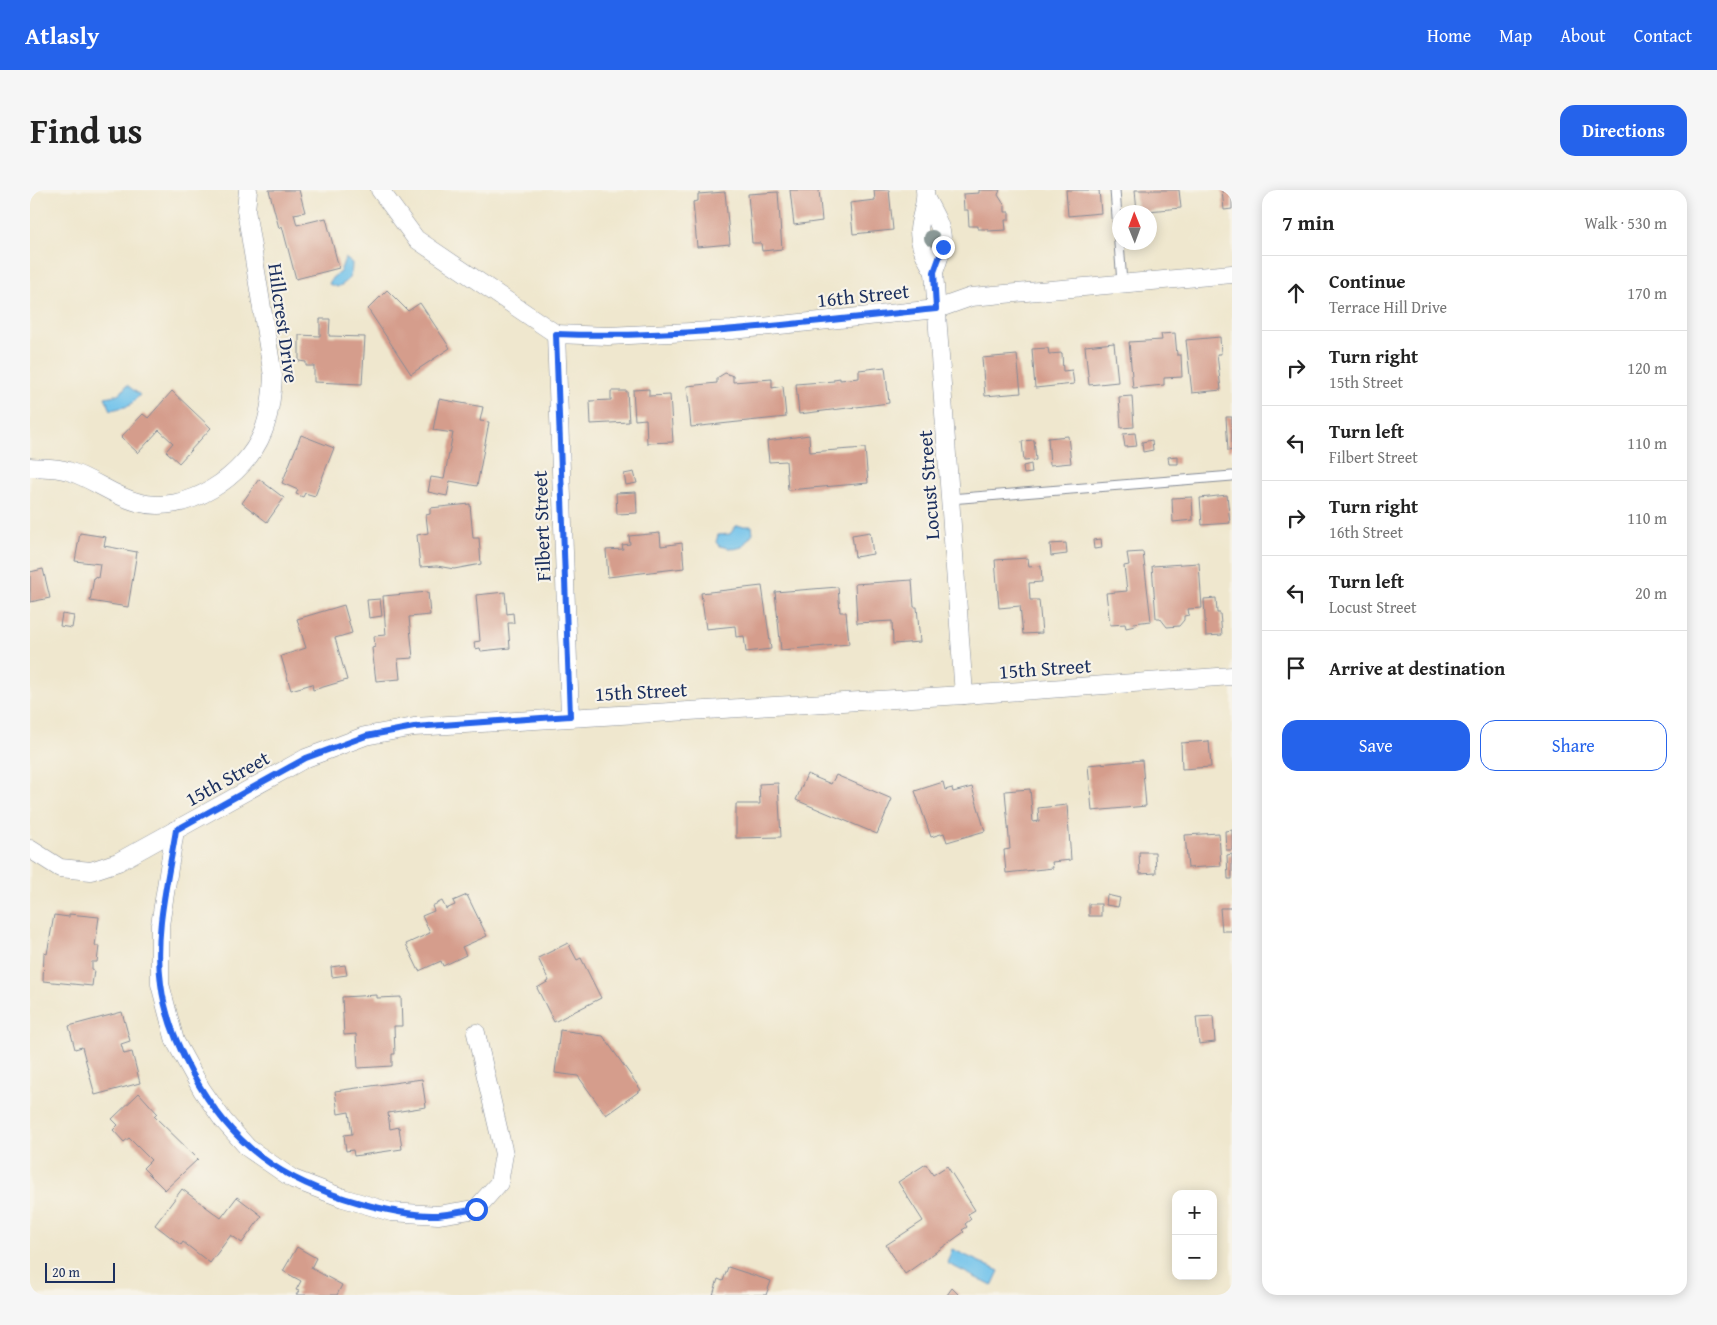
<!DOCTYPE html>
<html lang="en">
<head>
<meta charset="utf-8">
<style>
  :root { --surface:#fff; --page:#f6f6f6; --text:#222; --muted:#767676; --line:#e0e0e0; --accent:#2563eb }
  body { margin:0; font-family:"Gentium Book Plus",serif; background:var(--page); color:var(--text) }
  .controls { position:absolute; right:15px; bottom:15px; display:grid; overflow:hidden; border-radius:10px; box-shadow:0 2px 12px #0003 }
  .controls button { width:45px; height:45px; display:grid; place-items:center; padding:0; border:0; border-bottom:1px solid var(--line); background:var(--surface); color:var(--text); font:25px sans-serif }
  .compass { position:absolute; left:1082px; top:15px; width:45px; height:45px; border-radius:50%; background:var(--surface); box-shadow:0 2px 12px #0003; rotate:359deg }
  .scale { position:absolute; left:15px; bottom:12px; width:70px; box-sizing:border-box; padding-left:5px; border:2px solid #1b2f5e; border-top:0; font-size:14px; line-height:18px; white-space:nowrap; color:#1b2f5e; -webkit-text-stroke:4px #f7f3e8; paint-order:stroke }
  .stop { position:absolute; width:15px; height:15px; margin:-11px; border:4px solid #2563eb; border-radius:50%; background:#fff }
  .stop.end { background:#2563eb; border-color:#fff; box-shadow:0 1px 5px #0008 }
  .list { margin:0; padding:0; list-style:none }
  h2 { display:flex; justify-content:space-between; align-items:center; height:65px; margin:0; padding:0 20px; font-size:21px }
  h2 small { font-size:16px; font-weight:400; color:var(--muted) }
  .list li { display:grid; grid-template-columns:32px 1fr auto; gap:15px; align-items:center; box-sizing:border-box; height:75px; padding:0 20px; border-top:1px solid var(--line) }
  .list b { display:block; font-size:19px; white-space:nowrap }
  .list p { margin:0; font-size:16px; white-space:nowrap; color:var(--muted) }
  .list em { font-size:16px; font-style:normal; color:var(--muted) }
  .actions { display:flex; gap:10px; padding:15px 20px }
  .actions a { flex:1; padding:11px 0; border:1px solid var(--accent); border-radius:15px; text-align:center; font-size:18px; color:var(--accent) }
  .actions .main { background:var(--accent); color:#fff }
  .icon { flex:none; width:28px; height:28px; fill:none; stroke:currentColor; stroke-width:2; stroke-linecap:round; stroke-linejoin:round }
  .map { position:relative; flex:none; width:1202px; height:1105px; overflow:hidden; border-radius:15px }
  header { display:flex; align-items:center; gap:30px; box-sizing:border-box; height:70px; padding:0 25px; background:var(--accent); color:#fff }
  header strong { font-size:24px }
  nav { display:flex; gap:28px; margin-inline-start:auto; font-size:18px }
  .intro { display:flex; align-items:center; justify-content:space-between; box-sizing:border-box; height:120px; padding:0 30px }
  h1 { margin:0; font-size:35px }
  .button { padding:12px 22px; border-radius:15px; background:var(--accent); color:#fff; font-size:18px; font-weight:700 }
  main { display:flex; gap:30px; padding:0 30px }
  aside { flex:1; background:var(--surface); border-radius:15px; box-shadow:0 2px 12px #0003 }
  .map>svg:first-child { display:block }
</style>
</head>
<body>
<header>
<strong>Atlasly</strong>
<nav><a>Home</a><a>Map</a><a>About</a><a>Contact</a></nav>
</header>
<div class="intro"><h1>Find us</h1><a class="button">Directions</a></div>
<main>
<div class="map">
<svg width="1202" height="1105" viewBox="0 0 1202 1105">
  <rect width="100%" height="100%" fill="#f7f3e8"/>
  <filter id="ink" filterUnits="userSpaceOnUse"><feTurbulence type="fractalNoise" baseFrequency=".02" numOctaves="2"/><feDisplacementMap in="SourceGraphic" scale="10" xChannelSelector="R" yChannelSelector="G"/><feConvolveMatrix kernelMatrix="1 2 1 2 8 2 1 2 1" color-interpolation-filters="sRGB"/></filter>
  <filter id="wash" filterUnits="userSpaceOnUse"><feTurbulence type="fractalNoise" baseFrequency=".0096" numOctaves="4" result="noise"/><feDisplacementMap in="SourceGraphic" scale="20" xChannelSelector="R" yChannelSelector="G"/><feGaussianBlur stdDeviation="1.12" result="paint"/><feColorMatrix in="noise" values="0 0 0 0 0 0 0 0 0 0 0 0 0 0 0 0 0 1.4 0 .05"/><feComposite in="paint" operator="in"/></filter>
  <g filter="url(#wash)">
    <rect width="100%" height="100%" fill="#efe7ce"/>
    <g fill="#6fc2eb" stroke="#4578a4">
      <path d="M315 68 322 73C322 86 319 92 307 97L299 94 302 88 310 82Z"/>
      <path d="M97 195 110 205 99 216 81 220 75 207 90 204Z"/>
      <path d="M706 336H722L723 343 712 357 704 359 689 356 686 352 688 345 700 344Z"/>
      <path d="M922 1059 969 1081 962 1096 917 1073Z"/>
    </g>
    <g id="blocks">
      <g fill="#d59d8c">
        <path d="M239 0H269L275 22 264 24 267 35 296 28 309 78 266 89 252 36 249 38Z"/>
        <path d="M760 0H789L792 31 764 35Z"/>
        <path d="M844 0H859L863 40 823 44 820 13 845 10Z"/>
        <path d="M949 0H970L968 5 975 16V22H979V30H975L976 40 958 41V39H948V36H939L938 20H934L933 4 949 3Z"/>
        <path d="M1036 0H1069L1071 23 1038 26Z"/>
        <path d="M1105 0H1149L1151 18 1107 22Z"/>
        <path d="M1192 0H1202V19L1194 20Z"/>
        <path d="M695 2 700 54 667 57 663 12 668 11V4Z"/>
        <path d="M748 2 752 59 732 61 731 53H722L718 4Z"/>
        <path d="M357 100 378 121 390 113 420 158 381 184 338 119Z"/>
        <path d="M290 129H300L299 146 335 147 332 194 284 192V176H276V172L269 171V145L290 146Z"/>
        <path d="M1145 143 1147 165H1151L1152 187 1134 188V195L1103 198 1099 152 1132 150 1131 144Z"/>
        <path d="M1190 147 1191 164H1187L1191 200 1162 203 1156 150Z"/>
        <path d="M1084 153 1088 192 1059 195 1055 156Z"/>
        <path d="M1018 158 1019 164 1032 163 1033 181 1042 180 1044 194 1005 198 1002 159Z"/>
        <path d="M987 165 991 203 955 206 952 168Z"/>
        <path d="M855 177 859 213 769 224 766 194 804 191V189L810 188V190L829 188V180Z"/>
        <path d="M695 183 703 186V192L742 189V198L753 196 756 227 661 237 657 196 687 193V188Z"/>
        <path d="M619 199V206L640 205 643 252 617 253 616 229 605 230 603 200Z"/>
        <path d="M142 201 181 238 149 273 136 261 143 253 129 240 108 263 91 247 113 224 118 228Z"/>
        <path d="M581 201H597L599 232 561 234 560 211 581 210Z"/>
        <path d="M1102 206 1104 237 1091 238 1089 207Z"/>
        <path d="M409 209 453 217 450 231 459 232 447 296 420 291 417 306 398 302 401 287 414 289 423 243 403 240Z"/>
        <path d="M1196 227H1202V260L1198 261Z"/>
        <path d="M1105 243 1107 256 1095 257 1093 244Z"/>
        <path d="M271 245 304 258 285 306 275 303 273 307 266 304 268 300 252 293Z"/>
        <path d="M779 245 780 262 835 258 838 293 758 300 756 271 739 272 737 251Z"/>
        <path d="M1038 246 1041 273 1020 275 1018 248Z"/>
        <path d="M1004 250 1006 270 994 271 992 251Z"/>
        <path d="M1122 250 1123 260 1113 262 1112 252Z"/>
        <path d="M1148 266V274H1139L1138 267Z"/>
        <path d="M1001 274 1002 283 994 284 993 276Z"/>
        <path d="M604 282 607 293 596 295 594 284Z"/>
        <path d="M229 289 254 308 237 332 212 313Z"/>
        <path d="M606 302 607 323 587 324 586 303Z"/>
        <path d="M1197 305 1200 333 1172 335 1170 308Z"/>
        <path d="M1162 307 1163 330 1143 332 1142 308Z"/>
        <path d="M440 314 443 348H449L451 374 424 379 407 376 390 377 387 345 398 343 396 325 400 324V318Z"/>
        <path d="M840 342 843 364 825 367 822 345Z"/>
        <path d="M50 343 76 347 74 356 107 362 98 417 60 411 64 387 68 388 70 374 45 371Z"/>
        <path d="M630 343 631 356 652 353 654 378 578 387 576 360 593 359 592 355 600 354 599 346Z"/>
        <path d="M1071 349 1072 358 1064 359 1063 350Z"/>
        <path d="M1036 353 1037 364 1021 366 1020 354Z"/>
        <path d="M1113 362 1121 431 1104 433 1105 436 1096 438 1095 434 1080 435 1076 403 1097 401 1094 376 1099 375 1097 363Z"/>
        <path d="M998 368 999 377 1011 376 1012 392 999 393 1000 410H1009L1012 443 993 444 990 416 969 418 965 370Z"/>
        <path d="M1169 373 1172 418 1158 419 1159 425 1154 426V430L1149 436 1137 437 1130 428H1126L1122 376Z"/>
        <path d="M13 379 20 408 0 412V382Z"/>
        <path d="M882 390 884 417H887L890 452 863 454 862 431 827 433 825 394Z"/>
        <path d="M732 396 741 459 716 462 714 446 706 447 705 436 676 439 671 403Z"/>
        <path d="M808 397 810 422H816L819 454 751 460 745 402Z"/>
        <path d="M398 402 400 425 379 427 383 468 368 469 370 489 346 491 342 458 345 457 344 446 356 445 353 406Z"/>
        <path d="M475 402 477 424 483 423 484 433H478L480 458 451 461 450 458 445 459 444 452 450 451 446 405Z"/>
        <path d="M1186 408 1187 423H1190L1192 445 1176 446 1174 409Z"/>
        <path d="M350 409 352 426 339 428 337 410Z"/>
        <path d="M314 415 322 443 305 448 317 490 283 500 282 494 261 500 251 466 276 458 267 429Z"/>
        <path d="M32 424 44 426 42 438 30 436Z"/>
        <path d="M1179 551 1181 577 1152 579 1151 553Z"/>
        <path d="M1112 570 1116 616 1062 621 1058 575Z"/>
        <path d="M777 584 801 594 806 585 862 609 847 644 766 610Z"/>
        <path d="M913 592 915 600 922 598 923 602 942 597 955 641 917 652 914 643 901 647 885 601Z"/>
        <path d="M748 593 751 647 706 648V614H730L729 594Z"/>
        <path d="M1000 599 1003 632 1009 631 1008 618 1037 615 1041 670 1022 672 1023 678 976 683 974 660 980 659 975 601Z"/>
        <path d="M1202 640V660H1196L1195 641Z"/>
        <path d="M1189 643 1191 676 1158 678 1155 645Z"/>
        <path d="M1109 662H1125L1126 683 1110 684Z"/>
        <path d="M1202 664V689H1198L1197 665Z"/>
        <path d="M437 705 457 746 432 757 436 765 413 776 411 771 389 781 376 754 400 743 392 726 404 721 402 716 412 711 416 719 425 715 423 711Z"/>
        <path d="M1077 705 1090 708 1088 717 1076 715Z"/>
        <rect x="1059" y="714" width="12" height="12"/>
        <path d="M1190 718H1202V741H1192Z"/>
        <path d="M39 724 69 727 65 756H69L67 772H62V779L64 780 62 796 13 791 14 763 17 764 24 725 39 727Z"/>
        <path d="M538 753 547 770 551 768 571 808 524 832 507 798 519 791 508 768Z"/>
        <path d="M315 775 317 785 302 787 301 777Z"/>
        <path d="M347 805V808L371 807 372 836H364L365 864H362V876L328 878 326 844 314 845 312 807Z"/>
        <path d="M92 822 100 851 91 854 94 864 102 862 110 893 65 905 52 857 45 859 39 836Z"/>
        <path d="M1183 826 1185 852 1169 854 1166 827Z"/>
        <path d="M530 840 573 846 611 900 576 925 548 886 525 883Z"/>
        <path d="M392 889 396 917 358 923 360 939 369 937 372 959 324 966 323 960 316 961 314 945 322 944 319 922 308 924 305 901Z"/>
        <path d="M109 903 127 923 124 926 168 969 135 1000 113 978 121 970 99 948 94 952 83 940 88 935 82 929Z"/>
        <path d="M896 974 903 985 917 976 945 1020 938 1024 941 1029 935 1034 937 1037 932 1040 934 1042 875 1084 856 1055 893 1031 868 992Z"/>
        <path d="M152 999 191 1028 207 1007 232 1026 212 1053 201 1045 180 1073 153 1052 151 1055 125 1035Z"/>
        <path d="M267 1057 286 1068 281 1078 312 1095 307 1105H266L269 1101 266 1100 271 1091 253 1081Z"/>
        <path d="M698 1077 741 1091 736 1105H683L688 1089 693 1091Z"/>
        <path d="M922 1098 929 1105H917Z"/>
      </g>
    </g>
  </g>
  <g filter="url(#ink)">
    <use href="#blocks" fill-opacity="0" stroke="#858b96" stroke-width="1"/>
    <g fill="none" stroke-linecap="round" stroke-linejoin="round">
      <g stroke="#858b96" stroke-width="11">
        <g id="lane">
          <path d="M1085 0 1092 93"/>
          <path d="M920 309 1202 286"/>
        </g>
      </g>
      <g stroke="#858b96" stroke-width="19">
        <g id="street">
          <path d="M350 0 386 49 526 144"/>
          <path d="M895 0C897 14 890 26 889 40 889 56 896 68 904 82L934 505"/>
          <path d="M896 9C914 42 917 47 904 82"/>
          <path d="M526 144 578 146 702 140 907 119 941 107 1202 84"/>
          <path d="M526 144 540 526"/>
          <path d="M0 277C12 278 26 277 38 281 62 288 83 306 107 312 156 326 215 287 233 242 240 224 242 205 243 186L216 20 218 0"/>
          <path d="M145 640 130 735V794L145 851 172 900 193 930 218 958 263 989 313 1008 361 1022 408 1025 446 1019 469 993 474 964 446 843"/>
          <path d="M0 659 30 678 61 681 88 672 276 568 335 546 384 537 934 505 1202 486"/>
        </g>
      </g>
      <use href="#lane" stroke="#fff" stroke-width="9"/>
      <use href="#street" stroke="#fff" stroke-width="18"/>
    </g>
    <circle fill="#8a9896" cx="902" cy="48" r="8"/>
  </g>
  <g fill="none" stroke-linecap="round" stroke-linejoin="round" filter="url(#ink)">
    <path stroke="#2563eb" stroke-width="6" d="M446 1019C434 1021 421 1024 408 1025 382 1026 355 1020 330 1013 251 991 202 956 162 883 147 855 135 826 131 794 124 743 138 690 146 640L276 568 336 546 384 537 540 526 526 144C653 149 780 132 906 119L904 82 913 57"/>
  </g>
  <g text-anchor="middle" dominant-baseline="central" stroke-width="4.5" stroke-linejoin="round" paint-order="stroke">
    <g font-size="20" fill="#1b2f5e" stroke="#f7f3e8">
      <text transform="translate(833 105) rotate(-6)">16th Street</text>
      <text transform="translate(254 133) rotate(82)">Hillcrest Drive</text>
      <text transform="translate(898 295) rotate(-94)">Locust Street</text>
      <text transform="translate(511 336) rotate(-92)">Filbert Street</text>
      <text transform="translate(1015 478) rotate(-4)">15th Street</text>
      <text transform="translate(611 501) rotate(-3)">15th Street</text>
      <text transform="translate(197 588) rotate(-29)">15th Street</text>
    </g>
  </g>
</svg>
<div class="controls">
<button>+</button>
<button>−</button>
</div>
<svg class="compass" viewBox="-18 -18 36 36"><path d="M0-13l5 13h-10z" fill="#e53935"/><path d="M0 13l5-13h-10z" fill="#767676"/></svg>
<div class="scale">20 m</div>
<div class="stop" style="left:446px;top:1019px"></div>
<div class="stop end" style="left:913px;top:57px"></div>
</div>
<aside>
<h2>7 min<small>Walk · 530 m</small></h2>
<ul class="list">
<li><svg class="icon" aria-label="ahead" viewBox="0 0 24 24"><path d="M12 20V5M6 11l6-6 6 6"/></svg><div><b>Continue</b><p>Terrace Hill Drive</p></div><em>170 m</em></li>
<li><svg class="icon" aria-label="right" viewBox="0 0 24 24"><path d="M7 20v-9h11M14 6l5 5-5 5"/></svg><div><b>Turn right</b><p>15th Street</p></div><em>120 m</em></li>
<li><svg class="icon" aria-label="left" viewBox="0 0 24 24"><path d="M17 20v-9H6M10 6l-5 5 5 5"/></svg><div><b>Turn left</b><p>Filbert Street</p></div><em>110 m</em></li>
<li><svg class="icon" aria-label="right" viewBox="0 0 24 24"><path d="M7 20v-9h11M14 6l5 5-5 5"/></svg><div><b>Turn right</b><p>16th Street</p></div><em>110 m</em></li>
<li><svg class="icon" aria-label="left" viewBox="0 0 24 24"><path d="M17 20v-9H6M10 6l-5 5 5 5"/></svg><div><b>Turn left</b><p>Locust Street</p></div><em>20 m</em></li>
<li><svg class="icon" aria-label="arrive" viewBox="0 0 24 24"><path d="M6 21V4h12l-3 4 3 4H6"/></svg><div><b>Arrive at destination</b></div></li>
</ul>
<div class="actions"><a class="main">Save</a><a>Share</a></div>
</aside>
</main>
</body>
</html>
